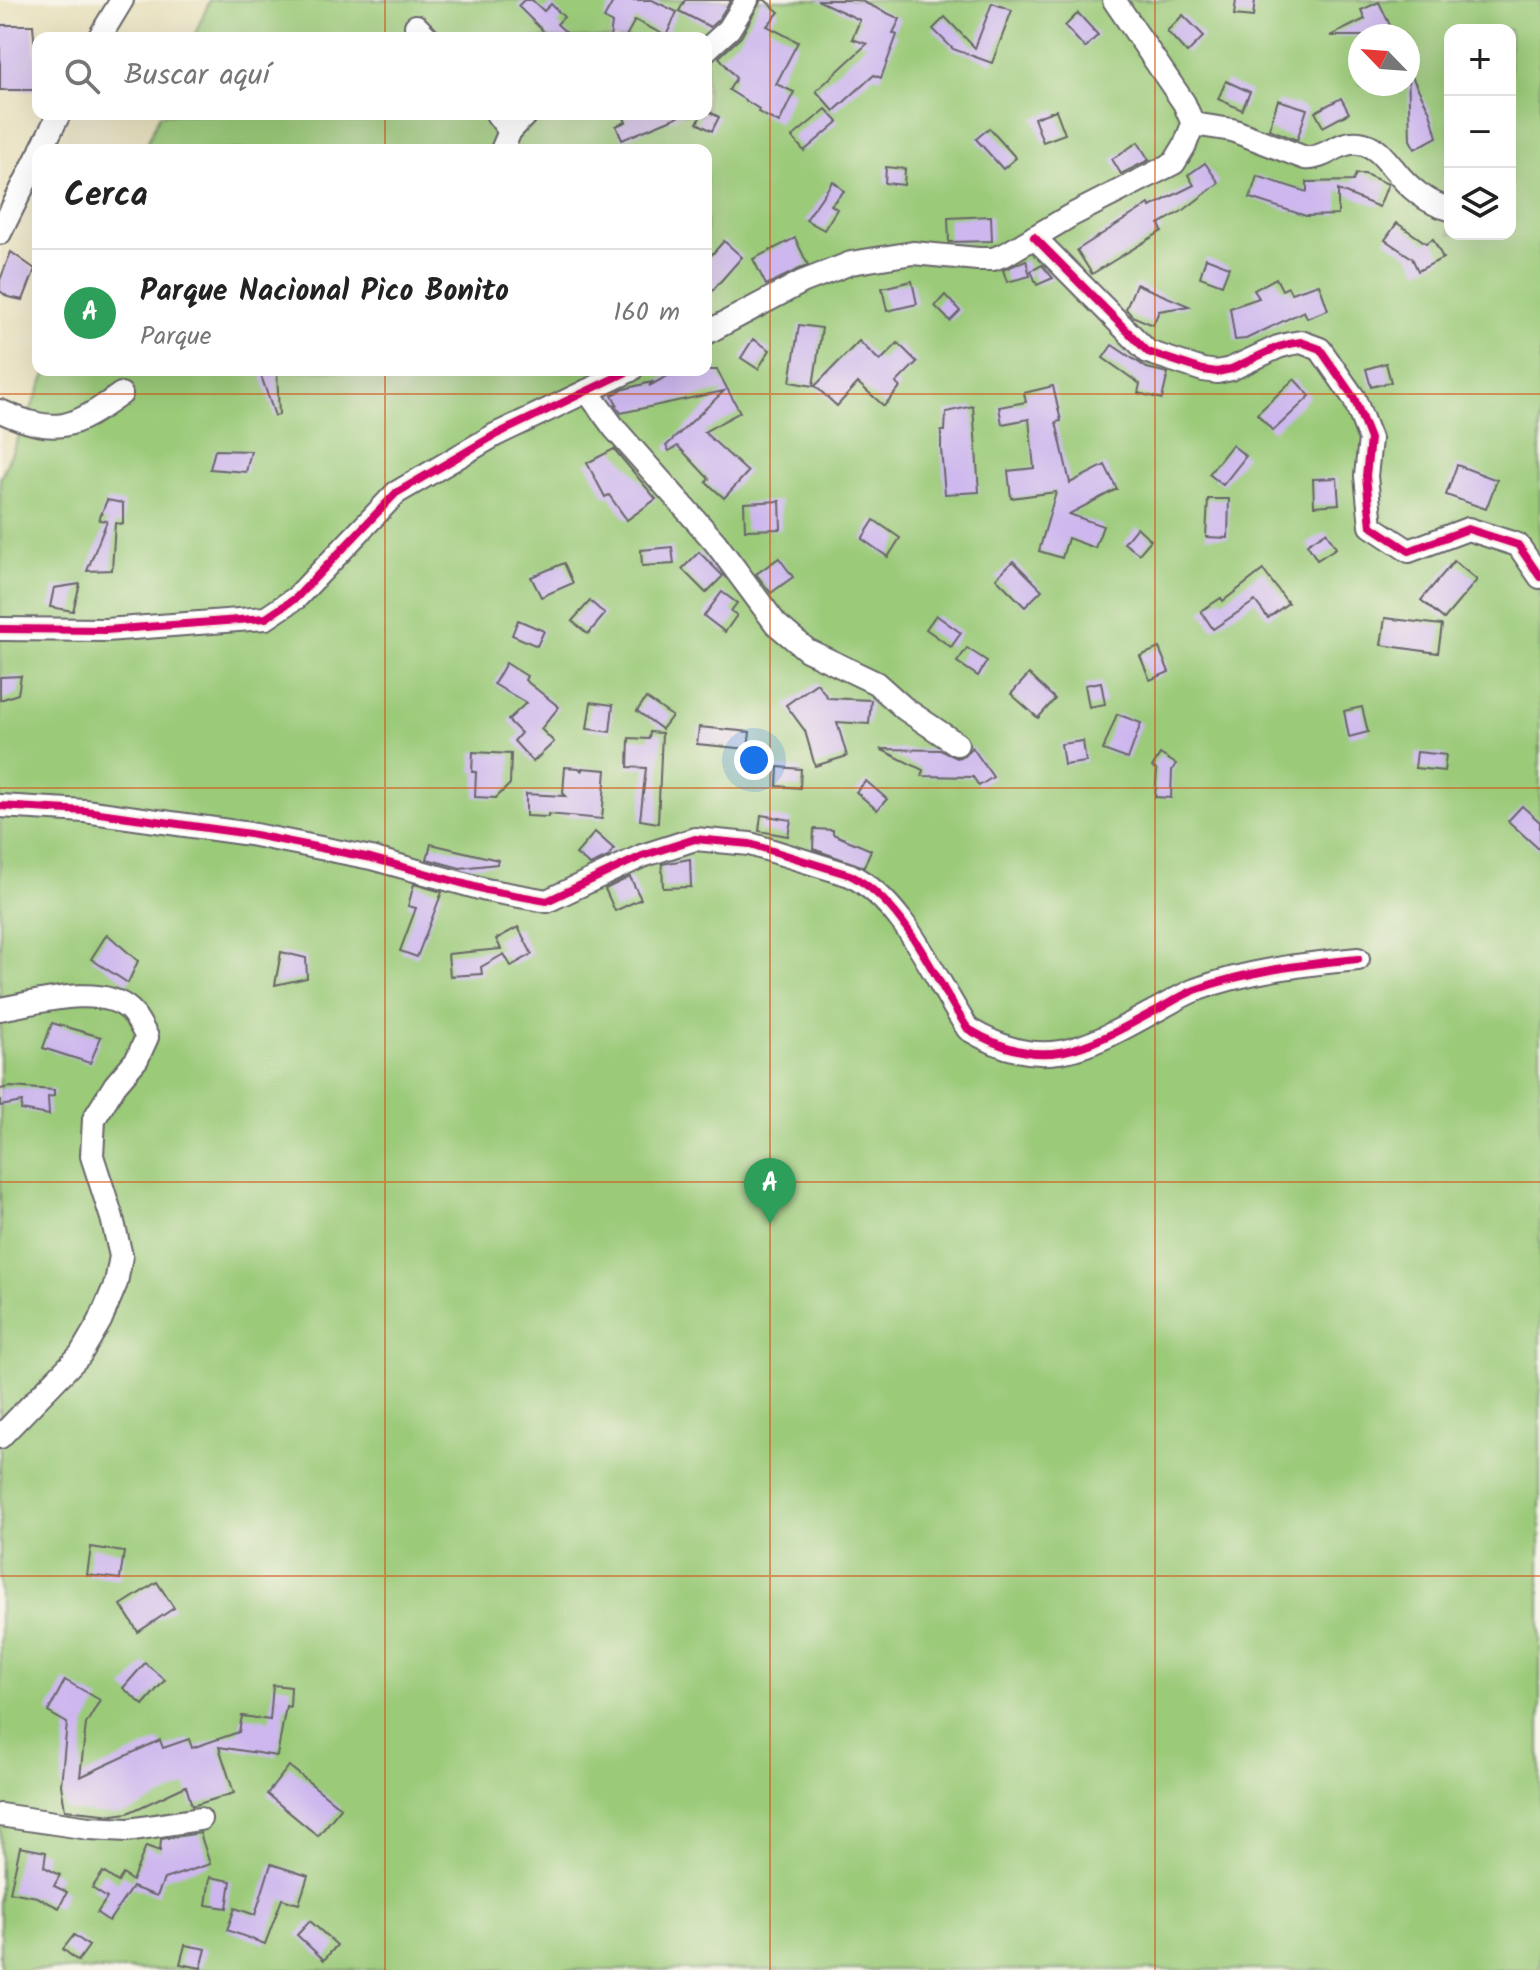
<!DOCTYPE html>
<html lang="es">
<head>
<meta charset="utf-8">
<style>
  :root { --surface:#fff; --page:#f2f2f2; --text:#222; --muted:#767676; --line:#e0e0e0; --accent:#2563eb }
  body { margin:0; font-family:Kalam,sans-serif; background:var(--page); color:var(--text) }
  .controls { position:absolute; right:24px; top:24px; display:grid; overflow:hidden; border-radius:16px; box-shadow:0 8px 32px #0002 }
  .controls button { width:72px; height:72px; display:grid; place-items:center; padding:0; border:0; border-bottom:2px solid var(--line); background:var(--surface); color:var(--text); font:40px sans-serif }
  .compass { position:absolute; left:1348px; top:24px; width:72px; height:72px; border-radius:50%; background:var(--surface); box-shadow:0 8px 32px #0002; rotate:295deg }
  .you { position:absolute; left:754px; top:760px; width:28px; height:28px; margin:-20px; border:6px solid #fff; border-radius:50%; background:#1a73e8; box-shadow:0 0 0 12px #1a73e833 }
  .badge { display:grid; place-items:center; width:52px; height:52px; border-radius:50%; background:var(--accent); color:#fff; font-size:26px; font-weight:700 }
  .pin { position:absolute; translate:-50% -66px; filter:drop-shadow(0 2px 4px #0008) }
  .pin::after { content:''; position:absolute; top:42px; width:28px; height:24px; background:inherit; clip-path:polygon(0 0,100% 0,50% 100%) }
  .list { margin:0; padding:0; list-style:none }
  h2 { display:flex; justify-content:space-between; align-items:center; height:104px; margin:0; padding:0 32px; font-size:34px }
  h2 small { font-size:26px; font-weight:400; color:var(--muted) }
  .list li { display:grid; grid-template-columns:52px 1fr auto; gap:24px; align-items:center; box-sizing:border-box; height:128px; padding:0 32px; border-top:2px solid var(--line) }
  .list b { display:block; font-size:30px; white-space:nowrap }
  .list p { margin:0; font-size:26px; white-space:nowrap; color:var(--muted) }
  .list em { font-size:26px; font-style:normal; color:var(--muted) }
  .icon { flex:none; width:44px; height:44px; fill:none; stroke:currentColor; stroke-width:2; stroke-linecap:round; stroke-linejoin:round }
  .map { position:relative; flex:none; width:1540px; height:1970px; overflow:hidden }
  .search { position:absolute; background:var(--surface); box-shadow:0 8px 32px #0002; left:32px; top:32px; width:680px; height:88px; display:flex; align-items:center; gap:20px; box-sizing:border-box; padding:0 28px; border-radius:16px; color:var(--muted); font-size:30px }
  .panel { position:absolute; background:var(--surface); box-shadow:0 8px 32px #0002; left:32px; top:144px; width:680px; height:232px; border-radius:16px }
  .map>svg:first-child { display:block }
</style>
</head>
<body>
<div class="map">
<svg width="1540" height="1970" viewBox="0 0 1540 1970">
  <rect width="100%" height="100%" fill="#f7f3e8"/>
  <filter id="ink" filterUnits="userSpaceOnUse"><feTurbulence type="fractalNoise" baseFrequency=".0125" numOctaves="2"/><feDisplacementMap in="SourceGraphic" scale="16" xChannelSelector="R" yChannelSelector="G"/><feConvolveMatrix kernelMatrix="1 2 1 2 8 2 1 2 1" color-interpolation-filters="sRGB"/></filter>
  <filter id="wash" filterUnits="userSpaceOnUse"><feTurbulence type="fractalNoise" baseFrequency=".006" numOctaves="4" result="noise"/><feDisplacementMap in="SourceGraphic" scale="32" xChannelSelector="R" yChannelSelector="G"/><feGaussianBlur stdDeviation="1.8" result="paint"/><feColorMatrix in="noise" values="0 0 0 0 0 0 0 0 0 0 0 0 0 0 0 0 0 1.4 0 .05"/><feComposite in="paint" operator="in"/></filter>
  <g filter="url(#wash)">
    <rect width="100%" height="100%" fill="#e8e1be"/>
    <path fill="#9bca79" stroke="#5e765a" stroke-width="2" fill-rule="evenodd" d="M210 0H1540V1970H0V479L48 370H706V150H144L160 114H706V38H193ZM1450 30H1510V234H1450ZM1360 36H1408V84H1360Z"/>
    <g id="blocks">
      <g fill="#cdb7ee">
        <path d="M524 0H532L544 11 551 4 564 17 557 24 572 38H550L518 6Z"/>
        <path d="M614 0H652L677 12 666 36 635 20 625 38H610L612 23 604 18Z"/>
        <path d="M685 0H731L718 20 710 27 679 11Z"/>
        <path d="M761 0H765L779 12 767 26 798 42 776 84 794 92 779 123 758 112 759 109 729 90 736 78 719 57 741 37Z"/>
        <path d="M817 0H859L900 19 893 33 897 35 881 78 874 75 834 111 816 91 867 44 852 39 860 20Z"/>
        <path d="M1236 0H1255L1253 17 1234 15Z"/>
        <path d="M1379 2 1395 36H1330L1365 19 1361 10Z"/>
        <path d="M992 3 1012 10 992 63 953 49 933 29 945 17 975 48Z"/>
        <path d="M1078 13 1098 35 1085 48 1065 26Z"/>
        <path d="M1183 15 1204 36 1187 53 1167 31Z"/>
        <path d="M0 25H33L38 90H0Z"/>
        <path d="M1408 69 1430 112 1437 137 1415 149 1410 140Z"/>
        <path d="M1226 81 1250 92 1242 110 1218 99Z"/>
        <path d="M1341 98 1349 113 1323 127 1315 112Z"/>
        <path d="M1278 100 1307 109 1297 140 1269 129Z"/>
        <path d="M826 109 838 122 804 151 792 137Z"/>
        <path d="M706 110 719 117 712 131 697 123 702 114H706Z"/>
        <path d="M1056 110 1065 134 1043 142 1034 118Z"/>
        <path d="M634 114H684L622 140 616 126 626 122 624 118Z"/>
        <path d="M989 128 1016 158 1003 169 976 139Z"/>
        <path d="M1138 142 1149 160 1121 174 1112 159Z"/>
        <path d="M1205 163 1219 183 1184 210 1159 224 1162 231 1092 274 1077 250 1149 204 1150 207 1194 185 1188 175Z"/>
        <path d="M886 167 905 169 904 185 885 183Z"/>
        <path d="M1356 174H1365L1388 184 1379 207 1338 190V215L1306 216 1250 198 1257 176 1307 192V182L1353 181Z"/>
        <path d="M833 181 844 191 831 205 837 209 824 230 806 220Z"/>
        <path d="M991 216 992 241 949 242 948 218Z"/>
        <path d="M1397 223 1426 243 1433 239 1443 258 1418 271 1412 258 1385 240Z"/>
        <path d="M795 238 808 265 766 285 753 259Z"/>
        <path d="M724 241 742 257 706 298V261Z"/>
        <path d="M11 252 35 269 23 300 8 297 0 291V280Z"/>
        <path d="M1206 258 1229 267 1222 285 1200 277Z"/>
        <path d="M1026 260 1030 276 1007 282 1003 270Z"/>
        <path d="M1042 265 1053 278 1037 285 1031 271Z"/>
        <path d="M1276 278 1282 290 1288 287 1291 293 1319 284 1328 310 1307 318 1304 311 1246 339 1235 340 1230 308 1259 298 1254 290Z"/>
        <path d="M912 281 917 304 887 311 882 288Z"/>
        <path d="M1136 284 1189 306 1159 311 1153 325 1132 316 1126 309Z"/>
        <path d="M945 295 960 311 950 321 935 306Z"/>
        <path d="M799 325 822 328 813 386 790 382Z"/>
        <path d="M753 339 770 350 758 369 741 358Z"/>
        <path d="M859 341 880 361 898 343 917 362 896 383 900 387 884 406 858 383 837 406 815 386Z"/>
        <path d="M1112 345 1147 368 1168 373 1162 399 1138 393 1140 384 1103 358Z"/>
        <path d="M1386 363 1391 382 1371 387 1366 369Z"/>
        <path d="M259 370H277L279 415 275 416Z"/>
        <path d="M678 370H717L740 412 704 432 748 472 724 498 706 482 709 479 678 446 669 451 666 446 724 391 621 413 615 405 617 404 612 395 624 389 652 382 649 386Z"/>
        <path d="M1294 379 1310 396 1273 431 1257 414Z"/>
        <path d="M1053 386 1061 421 1056 422 1070 483 1105 465 1117 489 1069 514 1103 526 1095 548 1068 538 1062 558 1039 551 1056 492 1011 498 1008 471 1034 468 1029 419 1002 424 999 407 1026 402 1024 393Z"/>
        <path d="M973 406 979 492 945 494 941 449V431H945L946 412Z"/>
        <path d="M1232 445 1246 456 1223 485 1209 474Z"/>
        <path d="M614 449 656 499 627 520 609 495 605 497 587 463Z"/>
        <path d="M215 450 251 451 246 472 210 469Z"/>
        <path d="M1457 465 1497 480 1486 509 1446 495Z"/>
        <path d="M1337 478 1339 504 1314 506 1313 479Z"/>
        <path d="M1208 499H1229L1228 538 1206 537Z"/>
        <path d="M107 500 123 503V524L115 523 112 570 87 571 107 521 99 520Z"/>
        <path d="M780 501 781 529 745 530 744 503Z"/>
        <path d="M874 520 900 538 888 557 862 539Z"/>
        <path d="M1137 527 1151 540 1139 554 1124 543Z"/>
        <path d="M1326 532 1336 548 1317 560 1307 544Z"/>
        <path d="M672 547 674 564 642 566 641 550Z"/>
        <path d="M699 552 723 576 706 593 682 569Z"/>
        <path d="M779 558 793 577 771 593 756 574Z"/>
        <path d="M1013 561 1042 590 1025 607 996 578Z"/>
        <path d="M1454 561 1477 580 1444 619 1421 600Z"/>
        <path d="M564 563 573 583 541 597 531 577Z"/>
        <path d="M1263 570 1288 603 1268 618 1255 601 1213 629 1201 611 1221 598 1223 601Z"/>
        <path d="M80 584 73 611 50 607 54 588Z"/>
        <path d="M722 592 737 603 731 611 737 615 725 632 704 616Z"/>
        <path d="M590 601 605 614 588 634 572 621Z"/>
        <path d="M936 615 961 633 951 647 926 629Z"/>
        <path d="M1385 618 1442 625 1438 653 1381 645Z"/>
        <path d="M518 620 544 631 537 646 512 635Z"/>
        <path d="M967 648 987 661 978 676 957 662Z"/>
        <path d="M1159 648 1169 672 1150 680 1140 656Z"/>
        <path d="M506 663 527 676 525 680 559 707 541 729 554 742 533 762 514 741 521 733 508 720 526 703 494 684Z"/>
        <path d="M1029 674 1055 699 1038 718 1011 694Z"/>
        <path d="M21 676 18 694 0 700V677Z"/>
        <path d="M1101 682 1105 704 1089 707 1085 685Z"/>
        <path d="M817 683 828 698 871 700 869 724 837 722 847 756 815 766 805 731 786 705Z"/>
        <path d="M646 698 672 716 662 729 637 711Z"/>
        <path d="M591 702 613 705 610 732 587 729Z"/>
        <path d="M1362 707 1368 732 1349 737 1344 711Z"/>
        <path d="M1117 714 1141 723 1128 759 1103 750Z"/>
        <path d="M699 727 750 732 748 749 697 744Z"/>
        <path d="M650 732 662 733 658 823 640 820 646 768 628 767 629 738 649 739Z"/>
        <path d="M1083 741 1086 762 1064 765 1061 744Z"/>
        <path d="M972 747 993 777 979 786 973 777 922 776 923 770 880 749 940 750 957 758 964 756Z"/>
        <path d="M473 752 511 754 510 784 496 798 475 797 476 772H472Z"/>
        <path d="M1417 752 1446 755 1444 771 1415 768Z"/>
        <path d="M1160 754 1176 764 1172 770 1171 798 1155 797 1157 770 1152 767Z"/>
        <path d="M565 767 579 768 582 771V768L606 770 602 819 548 814V817L526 816V794L566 796 563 793Z"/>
        <path d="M778 767 801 769 800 788 777 786Z"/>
        <path d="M866 781 887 799 877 810 856 792Z"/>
        <path d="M1522 806 1540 822V850L1508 821Z"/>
        <path d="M761 815 791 820 788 836 759 831Z"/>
        <path d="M814 829 833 830V834L871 850 864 867 813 849Z"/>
        <path d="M595 832 614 849 608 857 590 865 576 854Z"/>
        <path d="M431 844 498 860 497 864 460 868 427 859Z"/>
        <path d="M690 859 691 887 663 888 662 864Z"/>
        <path d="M630 877 641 899 615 911 605 889Z"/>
        <path d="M414 884 442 892 417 957 400 951 416 908 408 906Z"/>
        <path d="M518 927 532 954 511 966 504 954 481 967 482 974 450 976 448 954 501 949 496 939Z"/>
        <path d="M107 934 138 961 128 983 91 959Z"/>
        <path d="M281 952 306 958 307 978 275 985Z"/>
        <path d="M52 1023 101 1037 90 1063 43 1048Z"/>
        <path d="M10 1087 54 1090V1096L48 1097 49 1115 21 1110 22 1102 0 1106V1089Z"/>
        <path d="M91 1547 124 1552 120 1579 87 1575Z"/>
        <path d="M157 1582 174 1608 138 1632 121 1605Z"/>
        <path d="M145 1663 165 1680 143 1705 123 1688Z"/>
        <path d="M65 1680 100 1700 86 1724 80 1777 160 1740 163 1748 189 1739 192 1748 239 1732 242 1716 270 1720 273 1685 291 1687 290 1707 286 1706 277 1756 219 1747 234 1793 192 1806 186 1786 128 1813 113 1815 65 1810 61 1785 67 1723 48 1712Z"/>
        <path d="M289 1766 341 1808 318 1836 267 1794Z"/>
        <path d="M200 1833 210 1864 164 1879 157 1896 132 1887 109 1921 97 1913 107 1898 92 1888 103 1872 118 1882 123 1874 132 1881 146 1846 160 1851 161 1839Z"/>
        <path d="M20 1847 46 1852 44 1867 60 1875 54 1886 67 1892 59 1908 37 1897 10 1892Z"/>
        <path d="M271 1864 308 1876 299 1904 282 1899 265 1944 227 1930 235 1908 255 1915Z"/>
        <path d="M210 1877 231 1881 227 1908 206 1905Z"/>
        <path d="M310 1921 337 1945 324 1960 297 1935Z"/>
        <path d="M74 1935 89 1946 78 1961 63 1949Z"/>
        <path d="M185 1945 206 1949 201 1968 180 1964Z"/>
      </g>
    </g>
  </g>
  <g filter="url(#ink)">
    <use href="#blocks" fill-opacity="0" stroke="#676569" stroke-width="2"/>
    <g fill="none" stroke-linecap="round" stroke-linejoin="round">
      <g stroke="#676569" stroke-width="26">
        <g id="minor">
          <path d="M416 26 428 38"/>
          <path d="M99 38 122 0"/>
          <path d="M706 50 729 29 747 0"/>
          <path d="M497 114 510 131"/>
          <path d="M1193 124 1232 130 1305 158C1325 160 1339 140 1359 143 1376 145 1384 158 1394 169 1408 187 1428 204 1450 209"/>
          <path d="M41 150 59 114"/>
          <path d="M502 150 510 131 526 114"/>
          <path d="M0 233 38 156"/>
          <path d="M1034 237 1148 352 1203 370 1217 372 1231 369 1278 347 1289 344 1301 342 1320 349 1354 398 1370 439 1366 476 1371 526 1409 551 1468 529 1518 545 1540 577"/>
          <path d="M706 333 802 282 851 263 913 253 978 259H993L1006 254 1070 216 1174 163 1185 145 1193 124 1184 103 1114 0"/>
          <path d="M587 391 615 429 715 542 776 624 807 650 876 683 905 709 957 744"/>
          <path d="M0 411C57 436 72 429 121 394"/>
          <path d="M0 629 106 630 266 618 296 598 396 493 495 435 631 370"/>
          <path d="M0 806 85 811 250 834 371 858 486 890 547 901 642 856 695 839 750 844 850 875C906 903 934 979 968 1029 1042 1073 1082 1051 1151 1013 1165 1006 1180 996 1195 990 1246 971 1304 964 1358 959"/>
          <path d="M0 1009C35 1003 101 983 130 1010 137 1017 142 1029 147 1037L137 1059 115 1085 94 1119 92 1156 112 1218 121 1256 116 1283 100 1321 80 1355 0 1437"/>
          <path d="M0 1815 89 1828 128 1830 200 1819"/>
        </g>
      </g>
      <use href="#minor" stroke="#fff" stroke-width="22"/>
      <g stroke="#f7f3e8" stroke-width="13">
        <g id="cycleway">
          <path d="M1034 237 1148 352 1203 370 1217 372 1231 369 1278 347 1289 344 1301 342 1320 349 1354 398 1370 439 1366 476 1371 526 1409 551 1468 529 1518 545 1540 577"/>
          <path d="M0 629 106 630 266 618 296 598 396 493 495 435 631 370"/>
          <path d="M0 806 85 811 250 834 371 858 486 890 547 901 642 856 695 839 750 844 850 875C906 903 934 979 968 1029 1042 1073 1082 1051 1151 1013 1165 1006 1180 996 1195 990 1246 971 1304 964 1358 959"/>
        </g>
      </g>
      <use href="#cycleway" stroke="#d6006c" stroke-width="8"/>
    </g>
  </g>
  <path fill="none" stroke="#d45411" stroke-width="2" stroke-opacity="0.55" d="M385 0V38M770 0V1970M1155 0V1970M385 114V150M385 370V1970M0 394H1540M0 788H1540M0 1182H1540M0 1576H1540"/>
</svg>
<div class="controls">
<button>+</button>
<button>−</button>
<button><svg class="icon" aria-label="layers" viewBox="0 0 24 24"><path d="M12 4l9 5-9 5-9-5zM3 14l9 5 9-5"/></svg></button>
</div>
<svg class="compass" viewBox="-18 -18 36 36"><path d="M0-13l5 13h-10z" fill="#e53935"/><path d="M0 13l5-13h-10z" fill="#767676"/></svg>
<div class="you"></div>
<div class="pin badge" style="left:770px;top:1224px;background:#2e9e5b">A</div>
<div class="search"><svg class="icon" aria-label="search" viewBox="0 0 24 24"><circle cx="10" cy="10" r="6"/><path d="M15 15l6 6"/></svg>Buscar aquí</div>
<section class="panel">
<h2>Cerca<small></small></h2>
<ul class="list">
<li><span class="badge" style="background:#2e9e5b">A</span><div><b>Parque Nacional Pico Bonito</b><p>Parque</p></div><em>160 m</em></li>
</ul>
</section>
</div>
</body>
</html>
